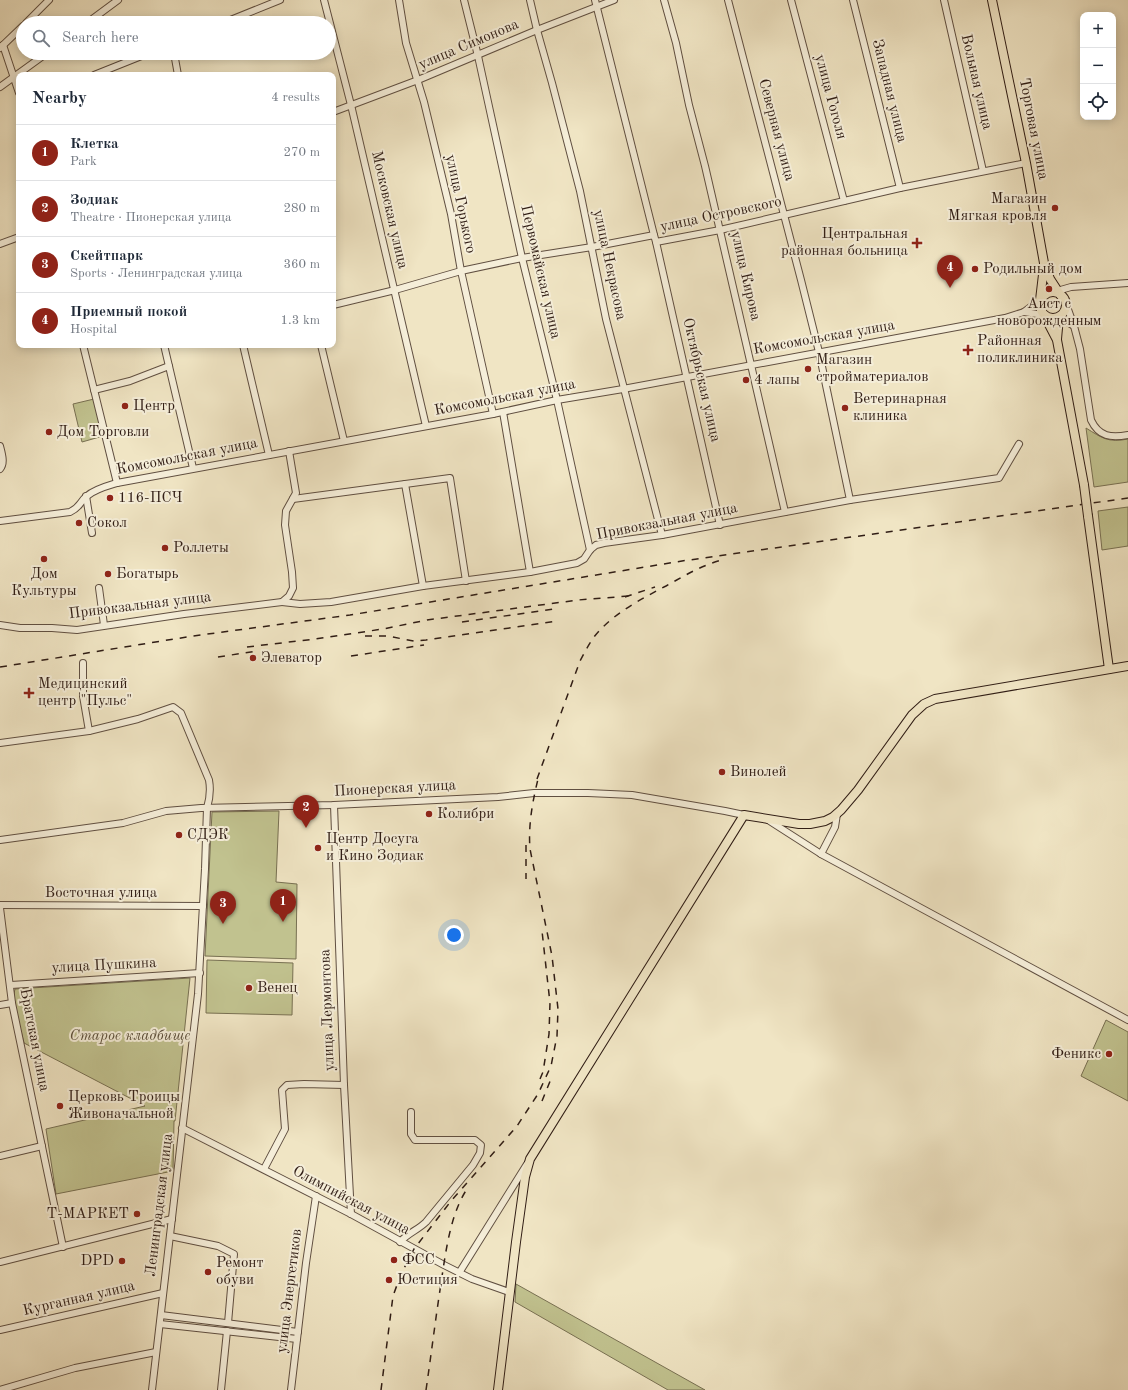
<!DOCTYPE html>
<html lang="en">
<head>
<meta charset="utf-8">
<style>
  :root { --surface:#fff; --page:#f2f2f3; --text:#1f2937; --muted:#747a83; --line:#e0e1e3; --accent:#8f2418 }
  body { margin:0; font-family:"Old Standard TT",serif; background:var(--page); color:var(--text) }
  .controls { position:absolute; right:12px; top:12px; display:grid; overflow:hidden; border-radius:8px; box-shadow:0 2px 10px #0003 }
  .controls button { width:36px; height:36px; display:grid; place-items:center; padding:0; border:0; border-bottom:1px solid var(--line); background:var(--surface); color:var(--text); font:20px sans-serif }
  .you { position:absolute; left:454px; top:935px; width:14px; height:14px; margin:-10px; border:3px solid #fff; border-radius:50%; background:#1a73e8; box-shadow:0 0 0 6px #1a73e833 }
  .badge { display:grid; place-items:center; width:26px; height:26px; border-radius:50%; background:var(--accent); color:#fff; font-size:13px; font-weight:700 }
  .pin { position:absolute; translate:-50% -33px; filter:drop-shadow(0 1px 2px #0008) }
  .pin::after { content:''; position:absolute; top:21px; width:14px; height:12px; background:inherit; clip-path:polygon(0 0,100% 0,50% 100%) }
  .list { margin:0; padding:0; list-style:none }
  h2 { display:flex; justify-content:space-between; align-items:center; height:52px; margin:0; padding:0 16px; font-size:17px }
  h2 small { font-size:13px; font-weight:400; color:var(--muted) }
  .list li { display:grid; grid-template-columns:26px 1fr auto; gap:12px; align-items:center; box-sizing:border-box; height:56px; padding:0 16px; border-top:1px solid var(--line) }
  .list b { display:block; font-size:15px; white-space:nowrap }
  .list p { margin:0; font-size:13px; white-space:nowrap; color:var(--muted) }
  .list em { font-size:13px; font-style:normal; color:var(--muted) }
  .icon { flex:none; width:22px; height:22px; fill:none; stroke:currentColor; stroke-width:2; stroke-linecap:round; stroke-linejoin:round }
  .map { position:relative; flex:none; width:1128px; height:1390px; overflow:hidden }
  .search { position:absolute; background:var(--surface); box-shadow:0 2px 10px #0003; left:16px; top:16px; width:320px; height:44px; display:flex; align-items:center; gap:10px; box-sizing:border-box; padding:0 14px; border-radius:22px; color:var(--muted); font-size:15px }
  .panel { position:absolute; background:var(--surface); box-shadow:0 2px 10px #0003; left:16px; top:72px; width:320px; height:276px; border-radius:8px }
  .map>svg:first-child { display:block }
</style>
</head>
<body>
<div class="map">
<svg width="1128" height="1390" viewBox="0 0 1128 1390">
  <rect width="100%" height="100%" fill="#f0e5c4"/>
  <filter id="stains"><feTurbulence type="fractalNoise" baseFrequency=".005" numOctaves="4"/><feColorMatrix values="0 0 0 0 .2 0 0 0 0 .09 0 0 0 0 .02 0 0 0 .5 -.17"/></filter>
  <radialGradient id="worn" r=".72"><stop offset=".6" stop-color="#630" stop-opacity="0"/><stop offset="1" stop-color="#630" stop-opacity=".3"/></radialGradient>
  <g fill="#c1c28f" stroke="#787052">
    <path d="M94 399 103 436 82 442 73 404Z"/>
    <path d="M1086 428C1102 438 1108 443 1128 439V482L1094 487Z"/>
    <path d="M1128 507V546L1102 550 1098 511Z"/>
    <path d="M279 811 276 882 297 884 296 959 205 956 212 812Z"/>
    <path d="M207 960 293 963 292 1015 206 1013Z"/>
    <path d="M190 978 175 1121H174L173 1171 56 1194 46 1129 145 1106 24 1043 13 999 15 989Z"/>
    <path d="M1106 1020 1128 1032V1101L1081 1076Z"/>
    <path d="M516 1284 705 1390H668L515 1302Z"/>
  </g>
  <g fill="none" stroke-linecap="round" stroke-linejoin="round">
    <g stroke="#604f41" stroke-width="8">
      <g id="minor">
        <path d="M324 0 351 105 426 426"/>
        <path d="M399 0 406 43 424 102 451 214 461 271 493 414"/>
        <path d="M464 0 478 56 522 258 557 400 590 550"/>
        <path d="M530 0 537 30 552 83 580 191 606 319 662 535"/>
        <path d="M595 0 654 235"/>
        <path d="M664 0 676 43 689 105 705 166 785 512"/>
        <path d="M728 0 801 280 819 352 850 500"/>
        <path d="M791 0 844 201"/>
        <path d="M853 0 900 188"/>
        <path d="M944 0 983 171"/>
        <path d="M26 23 49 0"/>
        <path d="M87 23 118 0"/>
        <path d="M223 23 280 0"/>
        <path d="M3 45 19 93"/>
        <path d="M0 48 23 26"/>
        <path d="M174 53 178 75"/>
        <path d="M94 75 149 53"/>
        <path d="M0 87 47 53"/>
        <path d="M333 112 418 80 537 30 614 0"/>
        <path d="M656 242 720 525"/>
        <path d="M0 244 19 237"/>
        <path d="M1057 291 1071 287 1128 283"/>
        <path d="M1065 301 1074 326 1080 349 1091 420C1099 437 1111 438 1128 435"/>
        <path d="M333 305 395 290 461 271 522 258 592 247 654 235 656 242 720 230 900 188 1026 163"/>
        <path d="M1024 312 1044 315"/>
        <path d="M1059 317 1074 326"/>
        <path d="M83 345 117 483"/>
        <path d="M164 345 193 468"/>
        <path d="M243 345 269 455"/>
        <path d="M321 345 344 441"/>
        <path d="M94 390 130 381 169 366"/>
        <path d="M503 412 530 572"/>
        <path d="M0 446C2 454 5 463 0 469"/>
        <path d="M405 484 423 586"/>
        <path d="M86 496 92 533"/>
        <path d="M293 499 450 478 466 581"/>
        <path d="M0 521 70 512C82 506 79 502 87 496 95 489 107 486 117 483L493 414 557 400 623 389 1005 318 1024 312 1040 300"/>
        <path d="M99 588 104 625"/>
        <path d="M282 602 300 604 331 602 423 586 530 572 577 563 584 559 590 550 596 545 604 543 662 535 850 500 999 478 1019 444"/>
        <path d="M0 625 20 628H52L77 630 184 614 282 602 289 596 293 588 292 572 285 525 286 511 296 493 289 451"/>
        <path d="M83 663V696L89 731"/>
        <path d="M0 743 89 731 138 719 173 707 181 713 209 780C211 791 210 798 207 808L205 869 198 994 152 1390"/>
        <path d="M334 805 344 1085 351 1214"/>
        <path d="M768 820 821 854 1128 1020"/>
        <path d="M0 840 123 823 166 811 201 808 334 805 498 797 534 793H588L632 795 725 811 744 815"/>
        <path d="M821 854 835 827 837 814"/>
        <path d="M0 905 203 906"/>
        <path d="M0 908 12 1003 63 1247"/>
        <path d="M11 985 200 973"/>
        <path d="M0 1005 12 1003"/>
        <path d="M182 1128 351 1214 444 1265 472 1279 509 1292"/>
        <path d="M0 1156 42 1146"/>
        <path d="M264 1169 285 1129 282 1090 287 1085 304 1084 344 1085"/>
        <path d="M170 1236 218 1246 234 1254 228 1323"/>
        <path d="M400 1242C408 1233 418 1230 426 1222L473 1165 480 1153 481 1145 475 1140H415L411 1134V1112"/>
        <path d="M0 1262 172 1219"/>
        <path d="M459 1273 527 1164"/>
        <path d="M161 1315 298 1332"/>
        <path d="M160 1324 297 1339"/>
        <path d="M0 1330 163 1293"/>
        <path d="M0 1390 75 1368 156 1352"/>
        <path d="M221 1390 227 1331"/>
        <path d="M291 1390 306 1263 316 1196"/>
      </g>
    </g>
    <g stroke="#301d15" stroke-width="10">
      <g id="major">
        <path d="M992 0 1026 163 1044 263 1050 279 1061 296"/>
        <circle cx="1053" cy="305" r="13"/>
        <path d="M1040 300 1044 266"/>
        <path d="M1044 315 1057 340 1084 485"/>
        <path d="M1057 339 1059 317"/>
        <path d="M1088 516 1109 669"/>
        <path d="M498 1390 516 1242 525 1177 530 1159 744 815 799 824H810L825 821 833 817 841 810 858 790 912 715 924 704 935 699 1128 666"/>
      </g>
    </g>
    <use href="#minor" stroke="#f5eed9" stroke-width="6"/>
    <use href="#major" stroke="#f0e5c4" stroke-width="8"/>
    <g stroke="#301d15" stroke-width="1.5" stroke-dasharray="7 7" stroke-linecap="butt">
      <path d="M625 597 655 587"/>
      <path d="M462 622 554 609"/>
      <path d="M365 636H387L414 641 426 640 558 621"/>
      <path d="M247 647 315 639 383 629 427 620 578 600 629 596"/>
      <path d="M351 656 424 645"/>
      <path d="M218 657 257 651"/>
      <path d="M0 667 193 636 350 615 682 561 1128 498"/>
      <path d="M537 779 580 661C586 650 591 639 600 630 618 611 643 598 666 586 684 576 702 565 722 560"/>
      <path d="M526 845V879"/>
      <path d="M540 1079 543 1072 549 1034 550 1003 542 931"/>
      <path d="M542 1101 551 1079"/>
      <path d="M381 1390 393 1296 401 1274 414 1249 451 1201 517 1126 538 1094 551 1066 557 1036 558 1009 552 956 530 849C528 824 533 799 539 775"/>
      <path d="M426 1390C431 1356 435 1323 440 1290 445 1258 449 1216 467 1189"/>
    </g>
    <g stroke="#301d15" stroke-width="10" stroke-linecap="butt">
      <path id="major-bridge" d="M1084 485 1088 516"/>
    </g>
    <use href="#major-bridge" stroke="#f0e5c4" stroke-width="8"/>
  </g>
  <g fill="#8f2418" stroke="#f5eed9" stroke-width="1.5">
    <circle cx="1055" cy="208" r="4"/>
    <path d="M915 237h4v4h4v4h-4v4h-4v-4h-4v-4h4z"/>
    <circle cx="975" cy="269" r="4"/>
    <circle cx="1049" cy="289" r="4"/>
    <path d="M966 344h4v4h4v4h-4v4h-4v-4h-4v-4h4z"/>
    <circle cx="808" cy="369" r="4"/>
    <circle cx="746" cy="380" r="4"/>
    <circle cx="125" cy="406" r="4"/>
    <circle cx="845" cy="408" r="4"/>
    <circle cx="49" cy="432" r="4"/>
    <circle cx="110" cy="498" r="4"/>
    <circle cx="79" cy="523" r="4"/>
    <circle cx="165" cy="548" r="4"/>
    <circle cx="44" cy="559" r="4"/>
    <circle cx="108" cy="574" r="4"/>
    <circle cx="253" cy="658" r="4"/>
    <path d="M27 687h4v4h4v4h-4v4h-4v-4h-4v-4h4z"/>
    <circle cx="722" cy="772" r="4"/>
    <circle cx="429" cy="814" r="4"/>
    <circle cx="179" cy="835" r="4"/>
    <circle cx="318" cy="848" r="4"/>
    <circle cx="249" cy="988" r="4"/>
    <circle cx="1109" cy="1054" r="4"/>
    <circle cx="60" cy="1106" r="4"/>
    <circle cx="137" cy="1214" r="4"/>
    <circle cx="394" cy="1260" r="4"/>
    <circle cx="122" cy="1261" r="4"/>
    <circle cx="208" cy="1272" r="4"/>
    <circle cx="389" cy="1280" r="4"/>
  </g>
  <g text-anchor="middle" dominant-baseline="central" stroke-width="4" stroke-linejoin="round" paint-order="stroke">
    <g font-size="15" fill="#301d15" stroke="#f5eed9">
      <text transform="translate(469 45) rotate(-23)">улица Симонова</text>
      <text transform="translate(976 82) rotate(77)">Вольная улица</text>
      <text transform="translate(889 91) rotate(76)">Западная улица</text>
      <text transform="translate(830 97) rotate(75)">улица Гоголя</text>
      <text transform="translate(1033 129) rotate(79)">Торговая улица</text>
      <text transform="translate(776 130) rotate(75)">Северная улица</text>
      <text transform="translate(460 204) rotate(78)">улица Горького</text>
      <text transform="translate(389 210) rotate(77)">Московская улица</text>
      <text transform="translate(721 215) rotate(-12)">улица Островского</text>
      <text transform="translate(609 265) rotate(78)">улица Некрасова</text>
      <text transform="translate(540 272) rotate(77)">Первомайская улица</text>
      <text transform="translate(745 276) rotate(77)">улица Кирова</text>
      <text transform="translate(824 338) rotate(-10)">Комсомольская улица</text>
      <text transform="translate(701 380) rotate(77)">Октябрьская улица</text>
      <text transform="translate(505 398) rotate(-11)">Комсомольская улица</text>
      <text transform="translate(187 457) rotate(-11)">Комсомольская улица</text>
      <text transform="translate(667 522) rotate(-11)">Привокзальная улица</text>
      <text transform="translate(140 606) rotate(-7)">Привокзальная улица</text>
      <text transform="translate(395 789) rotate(-3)">Пионерская улица</text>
      <text x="101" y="893">Восточная улица</text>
      <text transform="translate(104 966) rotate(-3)">улица Пушкина</text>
      <text transform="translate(328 1010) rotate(-92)">улица Лермонтова</text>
      <text transform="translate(34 1040) rotate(79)">Братская улица</text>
      <text transform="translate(351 1201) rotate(28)">Олимпийская улица</text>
      <text transform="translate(160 1205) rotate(-83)">Ленинградская улица</text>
      <text transform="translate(290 1291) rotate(-83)">улица Энергетиков</text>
      <text transform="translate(79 1299) rotate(-13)">Курганная улица</text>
    </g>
    <g font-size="15" fill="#301d15" stroke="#f5eed9" text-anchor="start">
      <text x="1047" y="199" text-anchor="end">Магазин<tspan x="1047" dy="17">Мягкая кровля</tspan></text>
      <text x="908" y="234" text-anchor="end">Центральная<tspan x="908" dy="17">районная больница</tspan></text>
      <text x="983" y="269">Родильный дом</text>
      <text x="1049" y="304" text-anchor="middle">Аист с<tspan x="1049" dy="17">новорожденным</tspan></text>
      <text x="977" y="341">Районная<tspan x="977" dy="17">поликлиника</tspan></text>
      <text x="816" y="360">Магазин<tspan x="816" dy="17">стройматериалов</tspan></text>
      <text x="754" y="380">4 лапы</text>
      <text x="853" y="399">Ветеринарная<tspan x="853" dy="17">клиника</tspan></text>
      <text x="133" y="406">Центр</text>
      <text x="57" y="432">Дом Торговли</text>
      <text x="118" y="498">116-ПСЧ</text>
      <text x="87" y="523">Сокол</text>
      <text x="173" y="548">Роллеты</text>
      <text x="44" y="574" text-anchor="middle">Дом<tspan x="44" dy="17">Культуры</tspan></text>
      <text x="116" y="574">Богатырь</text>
      <text x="261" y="658">Элеватор</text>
      <text x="38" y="684">Медицинский<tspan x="38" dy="17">центр "Пульс"</tspan></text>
      <text x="730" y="772">Винолей</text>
      <text x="437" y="814">Колибри</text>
      <text x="187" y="835">СДЭК</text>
      <text x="326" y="839">Центр Досуга<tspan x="326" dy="17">и Кино Зодиак</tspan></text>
      <text x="257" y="988">Венец</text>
      <text x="1101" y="1054" text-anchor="end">Феникс</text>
      <text x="68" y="1097">Церковь Троицы<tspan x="68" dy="17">Живоначальной</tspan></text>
      <text x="129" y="1214" text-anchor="end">Т-МАРКЕТ</text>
      <text x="402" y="1260">ФСС</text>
      <text x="114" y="1261" text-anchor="end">DPD</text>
      <text x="216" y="1263">Ремонт<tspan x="216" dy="17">обуви</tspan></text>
      <text x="397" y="1280">Юстиция</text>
    </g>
    <g font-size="15" font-style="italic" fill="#5c4f3a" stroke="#f5eed9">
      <text x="130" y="1036">Старое кладбище</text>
    </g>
  </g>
  <rect width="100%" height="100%" filter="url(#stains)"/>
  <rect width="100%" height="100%" fill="url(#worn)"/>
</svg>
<div class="controls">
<button>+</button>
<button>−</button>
<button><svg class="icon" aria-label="locate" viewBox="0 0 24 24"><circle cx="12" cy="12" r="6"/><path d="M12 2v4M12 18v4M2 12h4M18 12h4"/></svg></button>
</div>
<div class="you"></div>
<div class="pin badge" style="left:283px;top:922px">1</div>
<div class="pin badge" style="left:306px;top:828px">2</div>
<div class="pin badge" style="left:223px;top:924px">3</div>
<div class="pin badge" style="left:950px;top:288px">4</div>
<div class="search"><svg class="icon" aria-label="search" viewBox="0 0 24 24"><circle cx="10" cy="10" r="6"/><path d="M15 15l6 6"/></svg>Search here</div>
<section class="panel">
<h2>Nearby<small>4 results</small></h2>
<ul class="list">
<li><span class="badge">1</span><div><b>Клетка</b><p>Park</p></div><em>270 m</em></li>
<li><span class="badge">2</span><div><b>Зодиак</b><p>Theatre · Пионерская улица</p></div><em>280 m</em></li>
<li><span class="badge">3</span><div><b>Скейтпарк</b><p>Sports · Ленинградская улица</p></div><em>360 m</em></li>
<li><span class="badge">4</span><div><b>Приемный покой</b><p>Hospital</p></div><em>1.3 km</em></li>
</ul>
</section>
</div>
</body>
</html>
